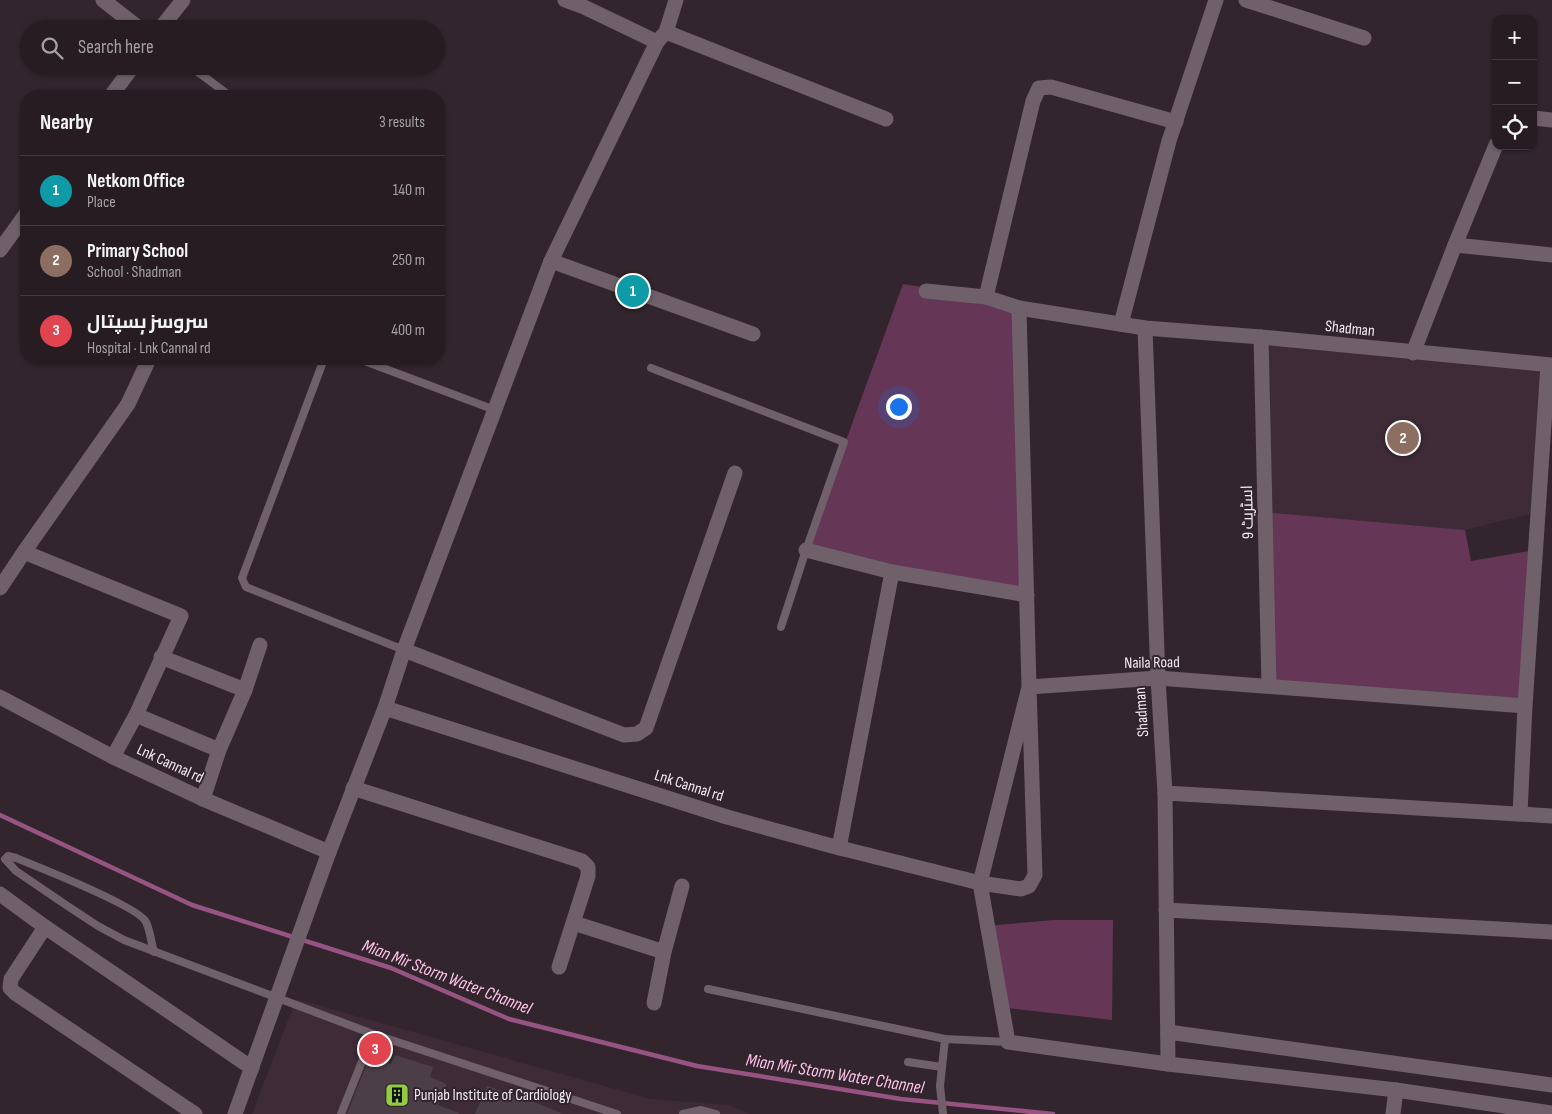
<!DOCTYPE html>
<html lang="en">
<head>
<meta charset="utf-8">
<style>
  :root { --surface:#261c22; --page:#32292f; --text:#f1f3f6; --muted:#a4a1a5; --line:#423a40; --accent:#1a73e8 }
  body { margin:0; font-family:"Sofia Sans Condensed",Cairo,sans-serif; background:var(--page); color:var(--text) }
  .controls { position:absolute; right:15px; top:15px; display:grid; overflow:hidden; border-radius:10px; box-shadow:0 1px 4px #0004 }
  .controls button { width:45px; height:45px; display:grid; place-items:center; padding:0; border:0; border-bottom:1px solid var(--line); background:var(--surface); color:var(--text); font:25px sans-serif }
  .you { position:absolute; left:898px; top:406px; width:18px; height:18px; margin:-12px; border:4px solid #fff; border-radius:50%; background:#1a73e8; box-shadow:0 0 0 8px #1a73e833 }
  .badge { display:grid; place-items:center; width:32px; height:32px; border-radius:50%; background:var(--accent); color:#fff; font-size:16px; font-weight:700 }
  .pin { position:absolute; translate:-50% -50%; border:2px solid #fff; box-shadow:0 1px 5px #0006 }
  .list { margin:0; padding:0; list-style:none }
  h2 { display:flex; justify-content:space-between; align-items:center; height:65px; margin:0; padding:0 20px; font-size:21px }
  h2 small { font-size:16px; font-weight:400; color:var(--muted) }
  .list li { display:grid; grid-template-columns:32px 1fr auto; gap:15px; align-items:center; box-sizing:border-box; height:70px; padding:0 20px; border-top:1px solid var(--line) }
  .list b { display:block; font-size:19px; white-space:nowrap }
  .list p { margin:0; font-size:16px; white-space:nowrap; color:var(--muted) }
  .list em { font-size:16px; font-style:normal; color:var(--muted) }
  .icon { flex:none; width:28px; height:28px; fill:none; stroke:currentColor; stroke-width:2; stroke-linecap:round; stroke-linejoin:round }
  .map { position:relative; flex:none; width:1552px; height:1114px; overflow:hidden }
  .search { position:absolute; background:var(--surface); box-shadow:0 1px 4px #0004; left:20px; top:20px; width:425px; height:55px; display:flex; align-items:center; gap:12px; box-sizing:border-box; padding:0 18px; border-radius:28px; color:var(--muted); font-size:19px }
  .panel { position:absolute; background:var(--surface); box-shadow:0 1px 4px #0004; left:20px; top:90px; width:425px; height:275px; border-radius:20px }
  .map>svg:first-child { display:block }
</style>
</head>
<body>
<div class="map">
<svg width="1552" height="1114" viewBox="0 0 1552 1114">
  <rect width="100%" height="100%" fill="#32252d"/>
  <g fill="#3e2b37">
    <path d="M1261 337 1548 365 1538 512 1465 530 1265 512Z"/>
    <path d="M296 999 651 1099 728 1105 751 1114H252Z"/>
  </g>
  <g fill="#653656">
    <path d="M903 284 986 297 1019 308 1027 595 806 550Z"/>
    <path d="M1265 512 1465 530 1471 561 1535 550 1525 706 1269 686Z"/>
    <path d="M1053 920H1113L1112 1020 998 1007 987 926Z"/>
  </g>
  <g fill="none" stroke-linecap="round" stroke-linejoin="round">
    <path stroke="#975482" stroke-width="4.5" d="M0 815 192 905 391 968 509 1019 697 1066 901 1099 1053 1114"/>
  </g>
  <g fill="#4c3e47">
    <path d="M395 1055 433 1067 430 1077 447 1084 438 1105 459 1113 458 1114H347L370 1056 391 1064Z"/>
    <path d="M487 1086 537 1103 563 1114H475Z"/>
  </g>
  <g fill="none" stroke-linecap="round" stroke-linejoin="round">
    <g stroke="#6f6069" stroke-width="8">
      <path d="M190 66 230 96"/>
      <path d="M324 359 242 578 246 587 404 650"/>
      <path d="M359 359 495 410"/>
      <path d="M651 368 844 442 806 550 781 627"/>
      <path d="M154 952C151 942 150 930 146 922 139 907 36 866 16 858L8 856 5 859 16 871 66 905 98 926 124 940 373 1034 617 1114"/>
      <path d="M708 989 945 1039 1008 1042"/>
      <path d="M908 1062 942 1067"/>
      <path d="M341 1114 373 1034"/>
      <path d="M683 1114 701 1110 716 1114"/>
      <path d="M943 1114 940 1086 945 1039"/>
    </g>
    <g stroke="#6f6069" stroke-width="15">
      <path d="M103 0 140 29"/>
      <path d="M565 0 584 7 657 42"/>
      <path d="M1246 0 1364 38"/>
      <path d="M160 29 183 0"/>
      <path d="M666 32 886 119"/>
      <path d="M111 96 133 66"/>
      <path d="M1533 118 1552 120"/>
      <path d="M1455 245 1552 255"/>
      <path d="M0 250 26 214"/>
      <path d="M551 261 753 334"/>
      <path d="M926 291 986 297 1019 308 1145 328 1261 337 1552 365"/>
      <path d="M986 297 1033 101 1039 88 1051 87 1176 122"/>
      <path d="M1019 308 1029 687 980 883 1021 889 1029 886 1035 875 1029 687 1158 678 1525 706"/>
      <path d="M1121 324 1169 141 1216 0"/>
      <path d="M1145 328 1158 678 1165 793 1168 1064"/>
      <path d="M1261 337 1269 686"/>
      <path d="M1413 353 1455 245 1496 145"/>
      <path d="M806 550 892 572 1027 595"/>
      <path d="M24 552 181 616 136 715 113 757"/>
      <path d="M0 588 24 552 128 404 149 359"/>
      <path d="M404 650 624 735 637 734 646 728 735 473"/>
      <path d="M161 657 245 690"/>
      <path d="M0 697 113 757 203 799 329 852"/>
      <path d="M385 708 404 650 551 261 657 42 666 32 676 0"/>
      <path d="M136 715 219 750"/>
      <path d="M353 788 582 861 588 867V876L559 967"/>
      <path d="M1165 793 1552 816"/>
      <path d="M203 799 219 750 245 690 260 645"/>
      <path d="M1520 814 1525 706 1548 365"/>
      <path d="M839 848 892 572"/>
      <path d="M0 894 45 927 252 1068"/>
      <path d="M1166 910 1552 932"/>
      <path d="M574 923 664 952"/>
      <path d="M45 927 11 979 10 988 15 993 195 1114"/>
      <path d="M654 1003 664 952 682 886"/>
      <path d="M1168 1032 1552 1085"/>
      <path d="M1393 1114 1396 1090"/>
    </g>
    <path stroke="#6f6069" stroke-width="15" d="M235 1114 329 852 385 708 727 817 832 846 980 883 1008 1042 1168 1064 1396 1090 1552 1113"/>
  </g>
  <defs>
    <g id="building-square" transform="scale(1.25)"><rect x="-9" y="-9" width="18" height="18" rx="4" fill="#91cd40" stroke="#32252d"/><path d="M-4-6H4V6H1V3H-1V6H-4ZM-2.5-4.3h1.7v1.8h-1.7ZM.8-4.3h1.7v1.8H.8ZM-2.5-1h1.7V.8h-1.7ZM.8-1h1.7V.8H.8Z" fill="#111"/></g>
  </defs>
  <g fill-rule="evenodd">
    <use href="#building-square" x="397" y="1095"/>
  </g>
  <g text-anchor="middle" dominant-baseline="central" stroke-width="4" stroke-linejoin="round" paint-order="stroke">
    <g font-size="16" fill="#f3eaf0" stroke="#32252d">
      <text transform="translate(1350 329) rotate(6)">Shadman</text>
      <text transform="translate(1248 512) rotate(-91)">اسٹریٹ 9</text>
      <text transform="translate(1152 663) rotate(-1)">Naila Road</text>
      <text transform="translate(1142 712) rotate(-94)">Shadman</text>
      <text transform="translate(170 764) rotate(25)">Lnk Cannal rd</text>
      <text transform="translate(689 786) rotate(18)">Lnk Cannal rd</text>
    </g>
    <g font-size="16" fill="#f3eaf0" stroke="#32252d" text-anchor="start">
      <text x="414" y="1095">Punjab Institute of Cardiology</text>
    </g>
    <g font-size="18" font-style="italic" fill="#fdc2e8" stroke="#32252d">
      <text transform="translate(447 977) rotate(21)">Mian Mir Storm Water Channel</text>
      <text transform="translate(835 1074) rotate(9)">Mian Mir Storm Water Channel</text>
    </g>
  </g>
</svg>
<div class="controls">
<button>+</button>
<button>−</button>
<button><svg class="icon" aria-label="locate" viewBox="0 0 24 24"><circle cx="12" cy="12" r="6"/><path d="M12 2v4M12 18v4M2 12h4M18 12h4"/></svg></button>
</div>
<div class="you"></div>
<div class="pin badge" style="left:633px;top:291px;background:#0f9aa8">1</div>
<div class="pin badge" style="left:1403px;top:438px;background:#8d6e63">2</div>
<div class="pin badge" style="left:375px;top:1049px;background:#e0444e">3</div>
<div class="search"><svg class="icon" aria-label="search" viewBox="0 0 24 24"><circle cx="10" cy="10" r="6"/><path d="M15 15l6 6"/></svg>Search here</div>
<section class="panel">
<h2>Nearby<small>3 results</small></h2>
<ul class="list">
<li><span class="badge" style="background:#0f9aa8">1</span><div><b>Netkom Office</b><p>Place</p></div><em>140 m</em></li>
<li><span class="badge" style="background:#8d6e63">2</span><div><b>Primary School</b><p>School · Shadman</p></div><em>250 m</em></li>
<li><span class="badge" style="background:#e0444e">3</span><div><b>سروسز ہسپتال</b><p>Hospital · Lnk Cannal rd</p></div><em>400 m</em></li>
</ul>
</section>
</div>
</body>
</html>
